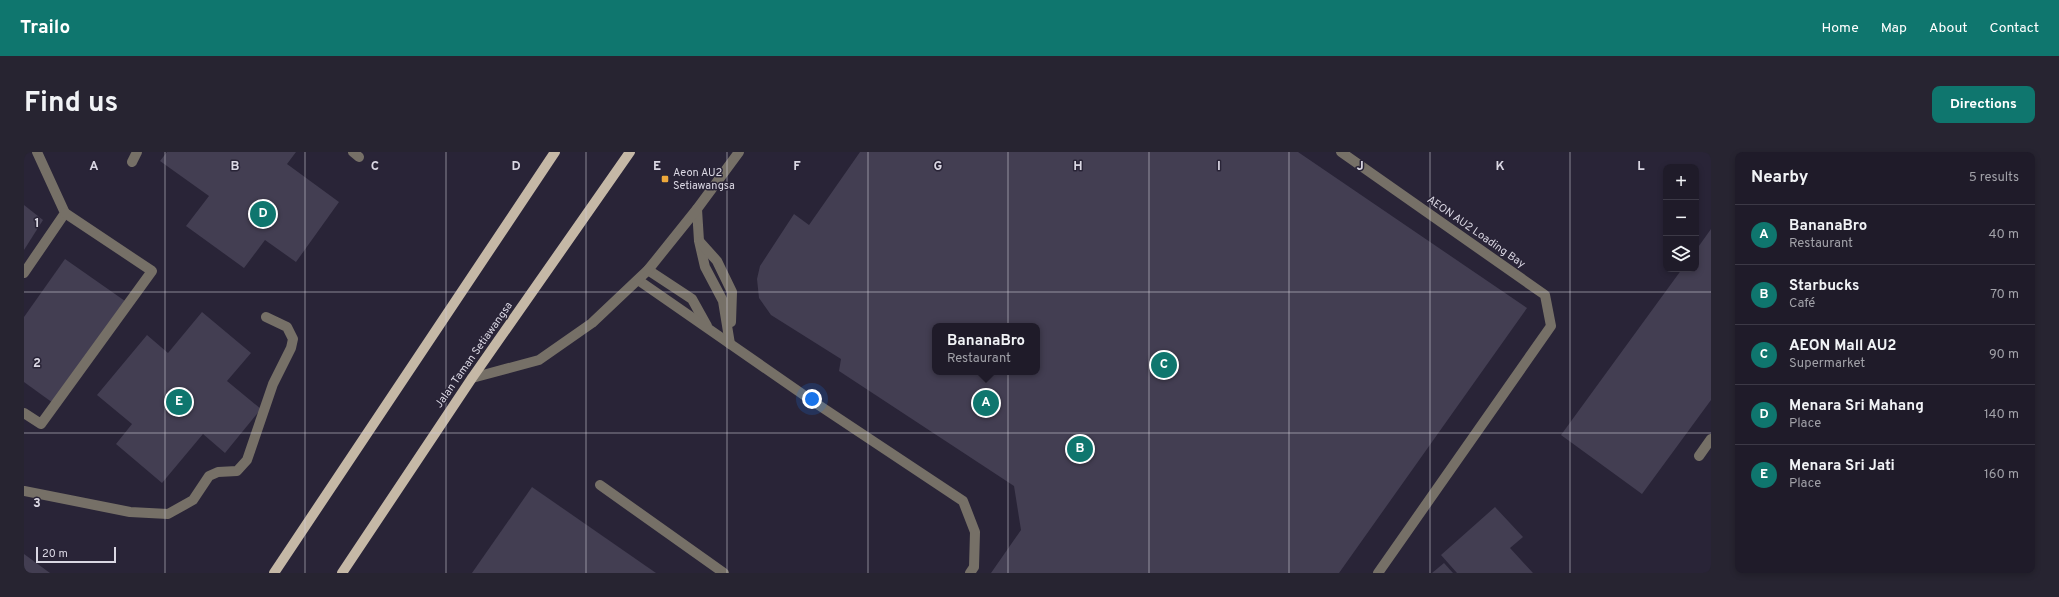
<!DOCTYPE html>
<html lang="en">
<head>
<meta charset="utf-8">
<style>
  :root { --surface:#1f1b29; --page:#272431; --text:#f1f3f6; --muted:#a1a1a8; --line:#3c3946; --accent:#0f766e }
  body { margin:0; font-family:Overpass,sans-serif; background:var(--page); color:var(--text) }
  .controls { position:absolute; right:12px; top:12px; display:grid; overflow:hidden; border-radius:8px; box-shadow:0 2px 6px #0003 }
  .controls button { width:36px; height:36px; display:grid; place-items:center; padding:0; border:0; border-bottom:1px solid var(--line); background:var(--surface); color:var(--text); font:20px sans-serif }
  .scale { position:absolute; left:12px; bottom:10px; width:80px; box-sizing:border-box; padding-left:4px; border:2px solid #dad7e3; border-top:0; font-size:11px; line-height:14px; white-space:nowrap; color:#dad7e3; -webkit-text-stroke:3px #292437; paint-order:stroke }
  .you { position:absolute; left:788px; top:247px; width:14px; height:14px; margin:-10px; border:3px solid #fff; border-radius:50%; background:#1a73e8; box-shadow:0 0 0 6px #1a73e833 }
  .badge { display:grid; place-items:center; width:26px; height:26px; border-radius:50%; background:var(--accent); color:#fff; font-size:13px; font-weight:700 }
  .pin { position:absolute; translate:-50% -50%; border:2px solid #fff; box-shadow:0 1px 4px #0006 }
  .popup { position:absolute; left:908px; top:171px; width:108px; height:52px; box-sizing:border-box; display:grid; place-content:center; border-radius:8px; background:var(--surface); filter:drop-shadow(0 1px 3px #0005); font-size:13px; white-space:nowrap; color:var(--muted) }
  .popup b { font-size:15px; color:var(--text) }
  .popup::after { content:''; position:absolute; left:50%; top:100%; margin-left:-8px; border:8px solid transparent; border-top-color:var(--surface) }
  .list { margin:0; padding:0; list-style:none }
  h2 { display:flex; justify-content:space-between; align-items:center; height:52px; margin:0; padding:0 16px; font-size:17px }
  h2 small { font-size:13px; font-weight:400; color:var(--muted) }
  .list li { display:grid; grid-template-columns:26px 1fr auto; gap:12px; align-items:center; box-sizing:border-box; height:60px; padding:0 16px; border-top:1px solid var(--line) }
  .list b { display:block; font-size:15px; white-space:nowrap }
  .list p { margin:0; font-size:13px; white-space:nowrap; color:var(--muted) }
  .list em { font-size:13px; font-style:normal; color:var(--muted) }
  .icon { flex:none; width:22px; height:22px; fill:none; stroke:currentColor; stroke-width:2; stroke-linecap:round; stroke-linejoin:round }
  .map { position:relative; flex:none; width:1687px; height:421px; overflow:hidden; border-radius:8px }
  header { display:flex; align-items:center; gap:24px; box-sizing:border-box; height:56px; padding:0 20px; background:var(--accent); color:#fff }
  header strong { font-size:19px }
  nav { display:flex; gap:22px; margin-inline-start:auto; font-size:14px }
  .intro { display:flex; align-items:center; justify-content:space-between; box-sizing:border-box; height:96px; padding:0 24px }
  h1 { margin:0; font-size:28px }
  .button { padding:10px 18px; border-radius:8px; background:var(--accent); color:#fff; font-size:14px; font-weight:700 }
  main { display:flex; gap:24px; padding:0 24px }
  aside { flex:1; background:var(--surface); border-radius:8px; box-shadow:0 2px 6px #0003 }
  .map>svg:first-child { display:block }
</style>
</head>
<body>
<header>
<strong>Trailo</strong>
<nav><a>Home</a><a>Map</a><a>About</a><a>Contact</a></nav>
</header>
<div class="intro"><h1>Find us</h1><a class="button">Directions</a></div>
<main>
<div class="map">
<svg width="1687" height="421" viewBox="0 0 1687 421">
  <rect width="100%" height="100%" fill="#292437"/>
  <g fill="#433e52" fill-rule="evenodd">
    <path d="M143 0H272L263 12 315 50 272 110 241 88 220 116 162 74 185 44 136 9Z"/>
    <path d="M836 0H1274L1503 156 1315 421H967L997 378 990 334 815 219 817 207 747 163 735 146 733 127 736 114 770 62 785 73ZM911 174H1013V220H911Z"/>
    <path d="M0 53 19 68 0 98Z"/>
    <path d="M1687 77V248L1618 342 1537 283 1658 117H1672V98Z"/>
    <path d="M41 107 101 149 29 251 0 230V165Z"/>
    <path d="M178 160 227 201 203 229 237 257 201 301 179 282 138 331 92 292 108 272 73 243 123 183 144 201Z"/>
    <path d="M508 335 632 421H448Z"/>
    <path d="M1471 355 1499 385 1486 396 1509 421H1433L1417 403Z"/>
    <path d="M0 402 26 421H0Z"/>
    <path d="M1420 411 1429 421H1408Z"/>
  </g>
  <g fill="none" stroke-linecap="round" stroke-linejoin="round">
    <g stroke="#767067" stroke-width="10">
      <path d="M329 0 335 5"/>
      <path d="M1317 0 1521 143 1527 174 1354 421"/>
      <path d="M108 10 113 0"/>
      <path d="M673 57 675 89 681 115 699 149 706 192"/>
      <path d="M676 90 693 109 708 140 707 170"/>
      <path d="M624 118 668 147 683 174"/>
      <path d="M0 121 41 61 13 0"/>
      <path d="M614 128 787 248 939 349 951 380 950 415 946 421"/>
      <path d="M448 226 515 208 568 171 624 118 673 57 715 0"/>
      <path d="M0 261 17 272 128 119 41 61"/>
      <path d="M1675 304 1687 287"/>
      <path d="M576 333 700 421"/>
      <path d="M0 339 106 360 144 362 169 348 185 324 194 320 213 319 223 308 249 232 267 196 269 187 263 175 242 165"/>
    </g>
    <g stroke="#c5b8a6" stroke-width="10">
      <path d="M250 421 531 0"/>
      <path d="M318 421 448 226 606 0"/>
    </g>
  </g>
  <path fill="none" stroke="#dad7e3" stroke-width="1" stroke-opacity="0.55" d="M141 0V421M281 0V421M422 0V421M562 0V421M703 0V421M844 0V421M984 0V421M1125 0V421M1265 0V421M1406 0V421M1546 0V421M0 140H1687M0 281H1687"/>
  <rect fill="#eda83b" stroke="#292437" stroke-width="1.5" x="637" y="23" width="8" height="8" rx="2"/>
  <g text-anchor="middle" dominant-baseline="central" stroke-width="3" stroke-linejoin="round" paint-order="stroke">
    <g font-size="11" fill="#dad7e3" stroke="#292437" text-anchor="start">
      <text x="649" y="21">Aeon AU2<tspan x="649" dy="13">Setiawangsa</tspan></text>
    </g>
    <g font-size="11" fill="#dad7e3" stroke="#292437">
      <text transform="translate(1452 80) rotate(35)">AEON AU2 Loading Bay</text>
      <text transform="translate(450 203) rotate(-55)">Jalan Taman Setiawangsa</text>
    </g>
  </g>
  <g font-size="13" text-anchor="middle" font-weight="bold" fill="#dad7e3" stroke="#292437" stroke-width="3" stroke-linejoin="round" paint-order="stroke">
    <text x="70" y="18">A</text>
    <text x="211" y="18">B</text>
    <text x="351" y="18">C</text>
    <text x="492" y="18">D</text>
    <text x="633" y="18">E</text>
    <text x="773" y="18">F</text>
    <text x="914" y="18">G</text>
    <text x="1054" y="18">H</text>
    <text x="1195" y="18">I</text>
    <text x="1336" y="18">J</text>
    <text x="1476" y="18">K</text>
    <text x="1617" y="18">L</text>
    <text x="13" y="75">1</text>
    <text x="13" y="215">2</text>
    <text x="13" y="355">3</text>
  </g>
</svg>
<div class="controls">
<button>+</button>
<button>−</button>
<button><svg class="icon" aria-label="layers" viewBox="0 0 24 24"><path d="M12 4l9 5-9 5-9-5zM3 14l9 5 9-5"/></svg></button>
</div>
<div class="scale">20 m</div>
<div class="you"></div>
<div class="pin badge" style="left:962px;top:251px">A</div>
<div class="popup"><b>BananaBro</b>Restaurant</div>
<div class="pin badge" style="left:1056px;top:297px">B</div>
<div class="pin badge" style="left:1140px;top:213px">C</div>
<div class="pin badge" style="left:239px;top:62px">D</div>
<div class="pin badge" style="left:155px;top:250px">E</div>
</div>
<aside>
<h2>Nearby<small>5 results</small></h2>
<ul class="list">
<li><span class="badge">A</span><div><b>BananaBro</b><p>Restaurant</p></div><em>40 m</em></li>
<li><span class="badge">B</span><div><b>Starbucks</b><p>Café</p></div><em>70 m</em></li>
<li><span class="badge">C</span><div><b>AEON Mall AU2</b><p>Supermarket</p></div><em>90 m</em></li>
<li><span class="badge">D</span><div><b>Menara Sri Mahang</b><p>Place</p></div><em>140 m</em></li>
<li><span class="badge">E</span><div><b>Menara Sri Jati</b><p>Place</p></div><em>160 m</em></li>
</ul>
</aside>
</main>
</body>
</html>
